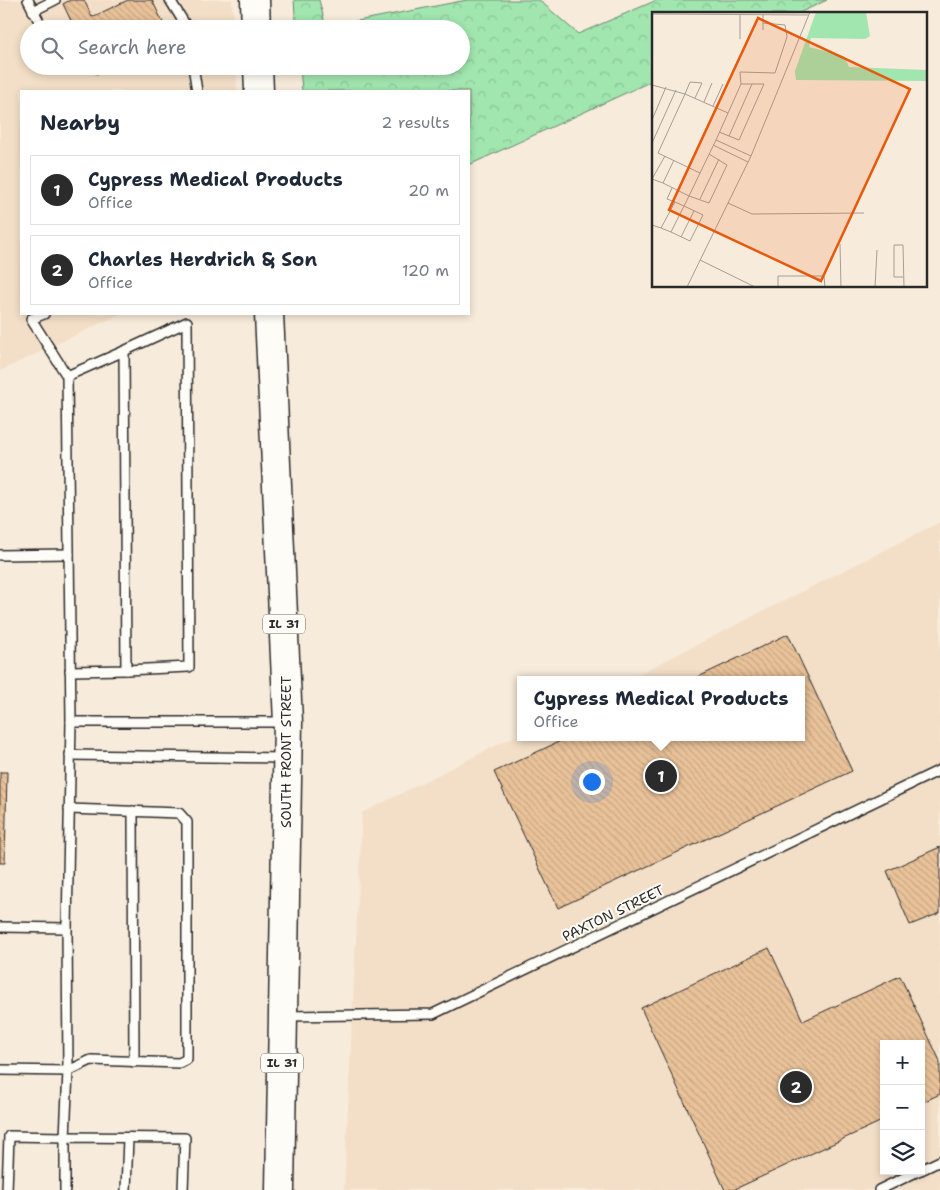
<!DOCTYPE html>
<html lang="en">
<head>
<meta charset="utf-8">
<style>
  :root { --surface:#fff; --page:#f6f6f7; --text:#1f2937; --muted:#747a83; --line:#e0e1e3; --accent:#2b2b2b }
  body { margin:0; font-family:"Shantell Sans",sans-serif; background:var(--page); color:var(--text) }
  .controls { position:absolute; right:15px; bottom:15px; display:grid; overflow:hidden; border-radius:0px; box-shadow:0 2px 8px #0003 }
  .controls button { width:45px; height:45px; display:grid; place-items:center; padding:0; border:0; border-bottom:1px solid var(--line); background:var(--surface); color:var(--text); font:25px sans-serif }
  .you { position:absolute; left:591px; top:781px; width:18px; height:18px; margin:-12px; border:4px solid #fff; border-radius:50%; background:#1a73e8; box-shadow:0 0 0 8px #1a73e833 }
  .badge { display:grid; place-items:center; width:32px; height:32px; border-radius:50%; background:var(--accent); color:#fff; font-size:16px; font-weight:700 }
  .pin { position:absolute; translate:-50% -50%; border:2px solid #fff; box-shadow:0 1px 5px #0006 }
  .popup { position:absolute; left:517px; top:676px; width:288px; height:65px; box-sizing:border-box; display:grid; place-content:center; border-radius:0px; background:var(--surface); filter:drop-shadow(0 1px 4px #0005); font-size:16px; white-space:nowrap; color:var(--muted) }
  .popup b { font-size:19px; color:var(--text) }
  .popup::after { content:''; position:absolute; left:50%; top:100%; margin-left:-10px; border:10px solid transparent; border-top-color:var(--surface) }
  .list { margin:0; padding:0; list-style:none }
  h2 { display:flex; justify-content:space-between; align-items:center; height:65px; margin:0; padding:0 20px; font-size:21px }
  h2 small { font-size:16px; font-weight:400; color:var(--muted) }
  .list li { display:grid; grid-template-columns:32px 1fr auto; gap:15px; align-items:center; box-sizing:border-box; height:70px; margin:0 10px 10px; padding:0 10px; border:1px solid var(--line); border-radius:0px }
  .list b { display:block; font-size:19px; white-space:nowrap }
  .list p { margin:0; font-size:16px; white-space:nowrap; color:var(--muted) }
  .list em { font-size:16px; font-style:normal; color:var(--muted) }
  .icon { flex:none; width:28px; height:28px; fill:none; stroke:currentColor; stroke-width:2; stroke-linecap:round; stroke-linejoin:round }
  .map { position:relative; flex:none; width:940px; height:1190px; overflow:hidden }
  .search { position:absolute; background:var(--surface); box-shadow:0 2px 8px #0003; left:20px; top:20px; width:450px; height:55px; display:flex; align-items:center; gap:12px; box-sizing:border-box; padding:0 18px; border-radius:28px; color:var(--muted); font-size:19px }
  .panel { position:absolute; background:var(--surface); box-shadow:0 2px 8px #0003; left:20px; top:90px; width:450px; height:225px; border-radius:0px }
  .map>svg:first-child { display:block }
</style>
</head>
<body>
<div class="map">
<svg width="940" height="1190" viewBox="0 0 940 1190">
  <defs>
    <pattern id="forest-crowns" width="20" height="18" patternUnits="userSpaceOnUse" patternTransform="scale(1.25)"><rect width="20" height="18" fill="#a1e5af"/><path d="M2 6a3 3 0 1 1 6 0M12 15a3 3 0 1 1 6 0" fill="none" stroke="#8bc597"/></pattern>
    <pattern id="building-back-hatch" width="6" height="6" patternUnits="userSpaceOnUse" patternTransform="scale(1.25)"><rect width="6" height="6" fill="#e9c299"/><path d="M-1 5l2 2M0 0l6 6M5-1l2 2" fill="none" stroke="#c8a784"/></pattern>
  </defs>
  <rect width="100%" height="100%" fill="#f7ebdb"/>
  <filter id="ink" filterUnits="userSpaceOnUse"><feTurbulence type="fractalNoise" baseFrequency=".02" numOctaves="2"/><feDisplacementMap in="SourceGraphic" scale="10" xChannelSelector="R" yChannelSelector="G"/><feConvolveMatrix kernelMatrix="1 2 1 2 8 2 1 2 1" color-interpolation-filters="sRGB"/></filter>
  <g filter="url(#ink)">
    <g fill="#f3dfc7" fill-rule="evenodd">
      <path d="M0 0H232L234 29H29V66H236L237 91H21V314H120L0 371Z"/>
      <path d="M940 522V1190H344L362 813 521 733V737H801V680H627ZM884 1044H921V1171H884Z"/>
    </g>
    <path fill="url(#forest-crowns)" stroke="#66886d" d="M294 0H319L326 27 467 0H539L578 34 657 0H827L797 14H654V80L469 165V91H302L300 66H461V29H296Z"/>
    <g fill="url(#building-back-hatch)" stroke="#2b2b2b">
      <path d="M70 0H84L92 17 128 0H152L166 29H75L63 4Z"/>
      <path d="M93 66H112L96 74Z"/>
      <path d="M788 634 852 771 558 908 494 772 569 737H801V680H692Z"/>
      <path d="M0 772H7L5 863H0Z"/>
      <path d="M940 847V913L910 925 887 871Z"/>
      <path d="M769 948 803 1021 900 976 940 1061V1094L921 1103V1044H884V1120L733 1190H725L641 1008Z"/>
    </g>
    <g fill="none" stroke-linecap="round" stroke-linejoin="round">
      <g stroke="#2b2b2b" stroke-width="12">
        <g id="service">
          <path d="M28 0 43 29"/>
          <path d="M170 0 188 29"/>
          <path d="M33 11 55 0"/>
          <path d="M193 66 197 91"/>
          <path d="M124 351 187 322 189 667 126 670"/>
          <path d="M67 376 124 351 126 670 70 671"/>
          <path d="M0 555 69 554"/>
          <path d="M71 722H285"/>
          <path d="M70 755 285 758"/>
          <path d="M133 811 134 1062"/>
          <path d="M0 927 67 928 71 722 67 376 31 319 44 314"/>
          <path d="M67 928 68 1071 91 1060 179 1063 187 1059V822L179 813 69 809"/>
          <path d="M286 1016 433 1014 940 770"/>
          <path d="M0 1070 68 1071 65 1137 9 1136 7 1190"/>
          <path d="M921 1170 940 1161"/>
          <path d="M65 1190V1137L185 1138 183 1190"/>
          <path d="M126 1190 128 1138"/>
          <path d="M879 1190 918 1171"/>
        </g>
      </g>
      <g stroke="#2b2b2b" stroke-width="31">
        <g id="primary">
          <path d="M255 0 256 29"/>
          <path d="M258 66 259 91"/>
          <path d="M269 314 288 722 280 1190"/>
        </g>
      </g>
      <use href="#service" stroke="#fdfcf7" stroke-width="9"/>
      <use href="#primary" stroke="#fdfcf7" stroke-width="28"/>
    </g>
  </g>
  <g text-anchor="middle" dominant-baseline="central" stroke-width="4" stroke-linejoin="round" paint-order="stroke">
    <g fill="#fdfcf7" stroke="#6a6a68" stroke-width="1">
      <rect x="263" y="614.5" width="42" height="19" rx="4"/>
      <rect x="261" y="1053.5" width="42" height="19" rx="4"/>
    </g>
    <g font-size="12" font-weight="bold" fill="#2b2b2b">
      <text x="284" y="624">IL 31</text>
      <text x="282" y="1063">IL 31</text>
    </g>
    <g font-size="14" fill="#2b2b2b" stroke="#fdfcf7">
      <text transform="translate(286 752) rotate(-90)">SOUTH FRONT STREET</text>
      <text transform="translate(613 913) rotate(-26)">PAXTON STREET</text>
    </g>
  </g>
  <g transform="translate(652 12)">
    <rect width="275" height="275" fill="#f7ebdb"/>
    <path d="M164 0H214L218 24 213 27 159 26 157 35 192 44 197 55 275 58V69L144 68 143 59Z" fill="#a1e5af"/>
    <path fill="none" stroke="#a59e95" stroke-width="1" d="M0 2 157 3M88 2V27M111 2V18M0 73 33 82 38 70 50 71 43 86M52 90 60 71M61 94 71 72M76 101 33 82 6 141 48 161 64 128 89 72 88 60 123 61 135 25 133 13 111 11M0 108 14 75M67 120 77 124 100 72H89M77 124 87 128 112 72H100M64 128 99 144M0 131 24 78M61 133 96 150M13 144 0 167 11 171 22 148M48 161 37 184 57 191 75 153 57 142M20 176 15 187 23 190M48 187 67 147M76 191 100 202 212 201M0 213 9 216 23 190 32 194 37 184 11 171M9 216 19 220 32 194 51 203 38 229 19 220M29 225 42 199M188 232 189 275M48 248 103 275M251 265H242V233H251L252 275M35 275 99 144 158 0M126 275V264H172L173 275M223 275 225 238"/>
    <path fill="#e8590c" fill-opacity="0.15" stroke="#e8590c" stroke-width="2.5" d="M106 6 258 77 169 269 17 198Z"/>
    <rect width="275" height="275" fill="none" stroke="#2b2b2b" stroke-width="2.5"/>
  </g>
</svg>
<div class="controls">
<button>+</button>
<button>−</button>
<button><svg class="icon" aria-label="layers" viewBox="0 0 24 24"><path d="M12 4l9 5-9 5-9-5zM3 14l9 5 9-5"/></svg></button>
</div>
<div class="you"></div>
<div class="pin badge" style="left:661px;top:776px">1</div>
<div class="popup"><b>Cypress Medical Products</b>Office</div>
<div class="pin badge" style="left:796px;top:1087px">2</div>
<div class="search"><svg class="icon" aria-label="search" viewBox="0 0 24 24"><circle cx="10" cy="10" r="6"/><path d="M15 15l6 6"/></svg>Search here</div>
<section class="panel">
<h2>Nearby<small>2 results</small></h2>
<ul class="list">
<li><span class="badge">1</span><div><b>Cypress Medical Products</b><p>Office</p></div><em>20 m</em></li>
<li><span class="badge">2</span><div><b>Charles Herdrich &amp; Son</b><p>Office</p></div><em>120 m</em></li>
</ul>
</section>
</div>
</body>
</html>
